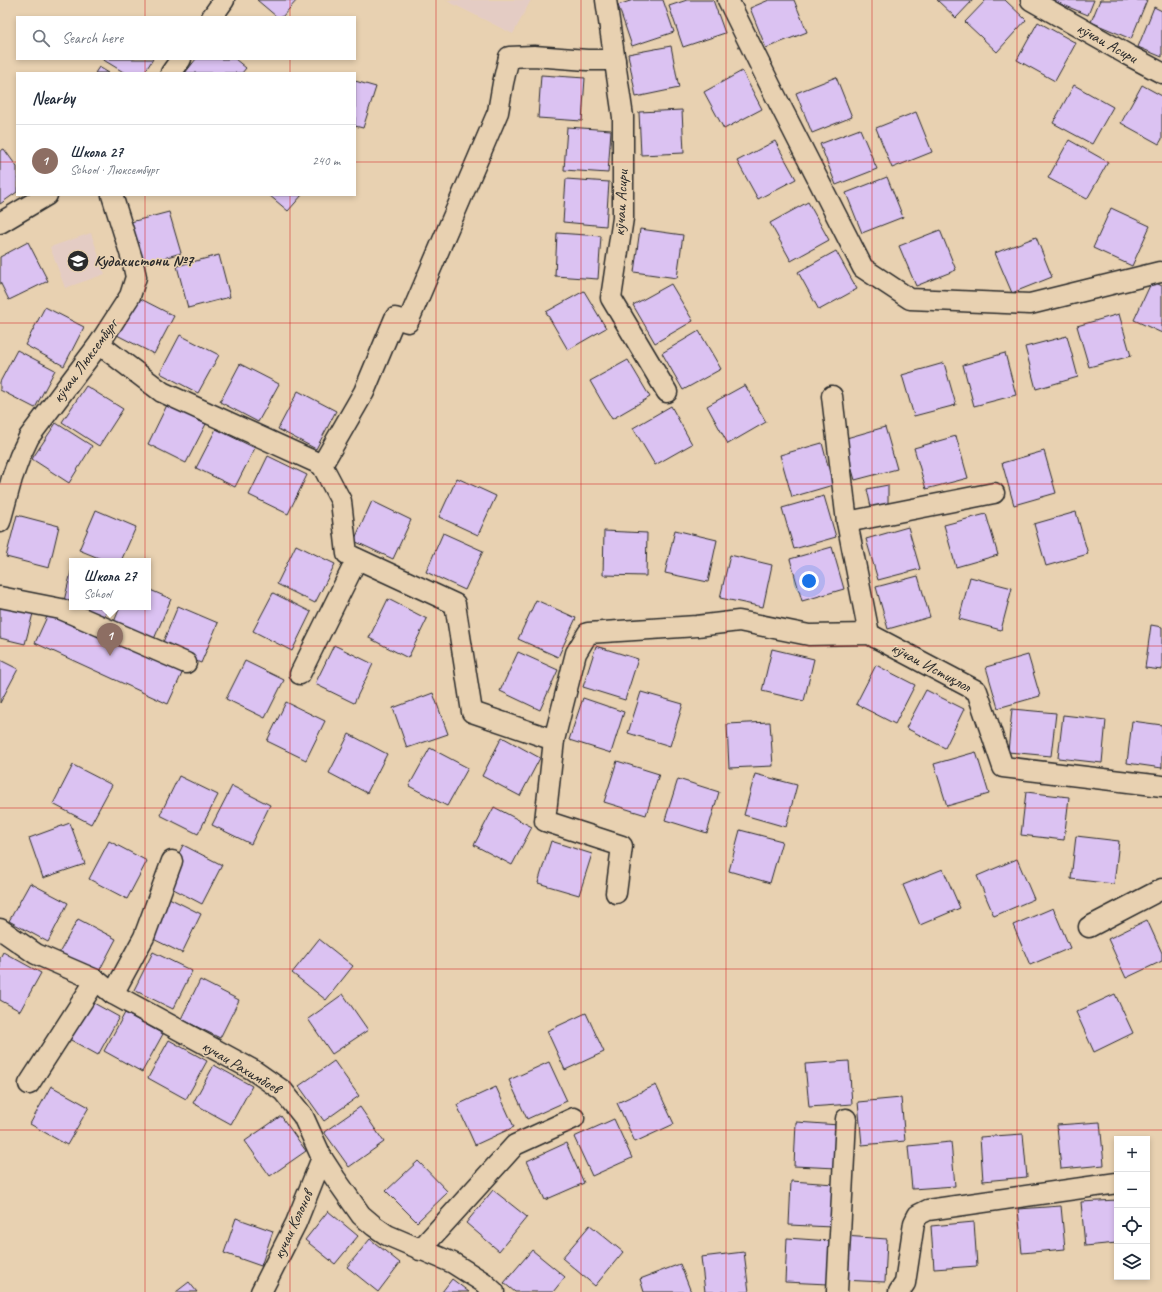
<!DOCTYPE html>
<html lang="en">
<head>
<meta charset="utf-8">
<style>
  :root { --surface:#fff; --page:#f6f6f7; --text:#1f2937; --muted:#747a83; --line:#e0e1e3; --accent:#1a73e8 }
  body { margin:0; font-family:Caveat,sans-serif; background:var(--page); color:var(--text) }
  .controls { position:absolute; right:12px; bottom:12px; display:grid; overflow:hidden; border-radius:0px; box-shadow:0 2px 6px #0003 }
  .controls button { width:36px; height:36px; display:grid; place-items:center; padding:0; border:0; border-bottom:1px solid var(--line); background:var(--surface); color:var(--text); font:20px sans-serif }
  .you { position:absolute; left:809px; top:581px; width:14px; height:14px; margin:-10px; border:3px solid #fff; border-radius:50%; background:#1a73e8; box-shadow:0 0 0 6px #1a73e833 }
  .badge { display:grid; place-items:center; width:26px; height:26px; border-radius:50%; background:var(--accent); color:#fff; font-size:13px; font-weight:700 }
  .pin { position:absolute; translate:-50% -33px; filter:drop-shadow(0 1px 2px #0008) }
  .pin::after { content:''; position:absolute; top:21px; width:14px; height:12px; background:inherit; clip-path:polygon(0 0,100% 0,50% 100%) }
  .popup { position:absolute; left:69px; top:558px; width:82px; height:52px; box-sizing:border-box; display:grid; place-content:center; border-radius:0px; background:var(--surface); filter:drop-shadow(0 1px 3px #0005); font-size:13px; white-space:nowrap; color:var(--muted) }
  .popup b { font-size:15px; color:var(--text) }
  .popup::after { content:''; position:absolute; left:50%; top:100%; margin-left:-8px; border:8px solid transparent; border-top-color:var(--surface) }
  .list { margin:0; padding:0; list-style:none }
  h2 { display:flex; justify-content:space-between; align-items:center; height:52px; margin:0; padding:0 16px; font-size:17px }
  h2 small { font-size:13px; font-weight:400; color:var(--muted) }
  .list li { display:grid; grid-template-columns:26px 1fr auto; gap:12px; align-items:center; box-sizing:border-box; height:72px; padding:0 16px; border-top:1px solid var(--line) }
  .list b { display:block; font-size:15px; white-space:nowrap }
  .list p { margin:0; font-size:13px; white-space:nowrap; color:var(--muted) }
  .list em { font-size:13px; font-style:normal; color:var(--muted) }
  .icon { flex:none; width:22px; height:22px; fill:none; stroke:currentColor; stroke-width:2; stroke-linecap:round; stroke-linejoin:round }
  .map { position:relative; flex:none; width:1162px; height:1292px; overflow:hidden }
  .search { position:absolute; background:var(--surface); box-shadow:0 2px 6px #0003; left:16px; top:16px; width:340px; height:44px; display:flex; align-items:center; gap:10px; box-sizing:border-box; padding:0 14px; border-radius:0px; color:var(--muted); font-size:15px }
  .panel { position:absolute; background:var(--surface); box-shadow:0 2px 6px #0003; left:16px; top:72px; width:340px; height:124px; border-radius:0px }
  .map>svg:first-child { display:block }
</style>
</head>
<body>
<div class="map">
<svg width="1162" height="1292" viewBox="0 0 1162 1292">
  <rect width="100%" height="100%" fill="#e8d1b1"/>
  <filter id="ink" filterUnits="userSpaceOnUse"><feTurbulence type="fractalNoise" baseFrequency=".025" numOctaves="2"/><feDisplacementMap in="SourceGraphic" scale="8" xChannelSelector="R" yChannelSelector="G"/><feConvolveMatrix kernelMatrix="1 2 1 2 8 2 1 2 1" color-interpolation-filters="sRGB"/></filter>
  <g filter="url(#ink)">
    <g fill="#e4ccc4">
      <path d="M445 0H531L513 34Z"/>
      <path d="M91 233 105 274 65 288 50 247Z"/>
    </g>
    <g fill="#dbc2f2" stroke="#2b2b2b">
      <path d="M257 0H297L282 17H277Z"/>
      <path d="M633 0H663L674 32 632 46 618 5Z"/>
      <path d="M687 0H713L725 33 683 47 669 6Z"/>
      <path d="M769 0H794L807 32 766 48 750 8Z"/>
      <path d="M937 0H973L956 18Z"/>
      <path d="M986 0H1005L1026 20 997 52 965 22Z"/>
      <path d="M1051 0H1094L1088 15Z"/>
      <path d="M1100 0H1147L1131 39 1091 22Z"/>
      <path d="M1154 7 1162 11V57L1138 47Z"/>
      <path d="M1038 22 1076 43 1055 81 1017 60Z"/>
      <path d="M671 46 679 88 636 97 628 54Z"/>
      <path d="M102 59H153L144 73H125Z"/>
      <path d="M196 59H235L246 68 242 73H185Z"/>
      <path d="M99 67 109 73H95Z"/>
      <path d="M742 71 762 109 724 129 704 92Z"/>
      <path d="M541 75 585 78 582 121 538 118Z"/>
      <path d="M836 77 852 117 812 133 796 93Z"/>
      <path d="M355 81 376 87 363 128 355 126Z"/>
      <path d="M1074 85 1113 107 1092 144 1053 123Z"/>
      <path d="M1142 85 1162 96V139L1159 144 1121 123Z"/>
      <path d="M682 110 684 153 641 155 639 112Z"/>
      <path d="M916 112 932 152 892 168 876 128Z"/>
      <path d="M567 127 611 130 608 173 564 170Z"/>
      <path d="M860 129 877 169 836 185 820 144Z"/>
      <path d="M1069 140 1108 162 1087 199 1048 178Z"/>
      <path d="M775 141 796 179 758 199 737 161Z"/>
      <path d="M4 149 17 167V192L0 204V151Z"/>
      <path d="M887 177 903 217 862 233 846 193Z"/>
      <path d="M566 179 609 182 606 226 563 222Z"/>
      <path d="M269 195H302L288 211Z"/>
      <path d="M808 202 829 240 791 261 770 223Z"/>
      <path d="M1111 208 1150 226 1132 266 1093 248Z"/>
      <path d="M169 212 181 253 139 265 127 223Z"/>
      <path d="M640 229 683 235 677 278 634 272Z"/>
      <path d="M940 230 956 270 916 286 899 246Z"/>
      <path d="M557 233 601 236 598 279 555 276Z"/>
      <path d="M1036 237 1052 277 1012 293 995 253Z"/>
      <path d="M28 242 48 281 9 300 0 282V257Z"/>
      <path d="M836 251 857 289 819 310 798 272Z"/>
      <path d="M219 255 230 297 188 308 177 266Z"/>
      <path d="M1152 281 1162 286V333L1134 320Z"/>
      <path d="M671 284 693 321 655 343 633 305Z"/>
      <path d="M584 291 606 328 568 350 546 312Z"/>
      <path d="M135 296 174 316 154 354 115 334Z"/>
      <path d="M45 307 84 327 64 366 25 345Z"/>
      <path d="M1119 314 1131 356 1089 367 1077 326Z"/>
      <path d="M699 331 721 369 683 390 662 353Z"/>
      <path d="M180 335 219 355 198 393 160 373Z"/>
      <path d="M1067 336 1078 377 1036 389 1025 347Z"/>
      <path d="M17 350 55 370 35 408 0 390V382Z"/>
      <path d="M1005 353 1016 395 974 406 963 365Z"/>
      <path d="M628 360 650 397 612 419 590 381Z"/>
      <path d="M944 363 956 405 914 416 902 375Z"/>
      <path d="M240 364 279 384 258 422 220 402Z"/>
      <path d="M745 385 766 422 728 444 707 406Z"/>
      <path d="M86 386 123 409 99 446 62 422Z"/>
      <path d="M298 391 336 411 316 449 278 429Z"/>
      <path d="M167 405 206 424 186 463 148 444Z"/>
      <path d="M671 406 692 444 655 465 633 428Z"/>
      <path d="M56 423 92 446 69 483 32 459Z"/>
      <path d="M885 427 897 469 855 480 843 439Z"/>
      <path d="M216 429 255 448 235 487 196 468Z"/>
      <path d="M956 436 968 478 926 489 914 448Z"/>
      <path d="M822 443 833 485 792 497 780 455Z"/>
      <path d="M1044 451 1056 493 1014 505 1002 463Z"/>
      <path d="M268 456 307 475 288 514 249 495Z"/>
      <path d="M457 478 496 496 478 535 439 517Z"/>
      <path d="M888 485V504L871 507 867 489Z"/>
      <path d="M824 496 836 537 794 549 782 508Z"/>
      <path d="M372 501 411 520 393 559 354 541Z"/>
      <path d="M96 510 136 527 121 561H106L79 550Z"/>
      <path d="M1076 512 1088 554 1046 566 1034 524Z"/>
      <path d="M986 514 998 555 956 567 944 525Z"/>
      <path d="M17 515 59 526 49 568 6 557Z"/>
      <path d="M908 527 920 569 878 580 866 539Z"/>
      <path d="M675 530 717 540 708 582 665 573Z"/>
      <path d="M604 531 647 533 646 576 603 575Z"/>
      <path d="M443 533 483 551 465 590 426 572Z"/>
      <path d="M296 545 335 564 315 603 277 584Z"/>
      <path d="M832 547 844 589 802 601 790 559Z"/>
      <path d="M730 555 772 565 763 607 720 598Z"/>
      <path d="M72 568V607H107L105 616 63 605Z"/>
      <path d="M918 576 930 617 888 629 876 587Z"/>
      <path d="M970 577 1012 588 1001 630 959 619Z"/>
      <path d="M148 589 171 599 154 639 114 622 120 607H148Z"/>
      <path d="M0 593 36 602 25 644 0 638Z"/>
      <path d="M273 593 311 612 292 651 253 631Z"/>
      <path d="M388 599 427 619 408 658 369 638Z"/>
      <path d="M536 600 576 618 558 657 518 639Z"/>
      <path d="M178 606 218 623 201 663 161 647Z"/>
      <path d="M51 608 184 669 168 704 35 643Z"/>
      <path d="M1151 625 1162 627V670L1145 668Z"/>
      <path d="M334 645 373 664 354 703 315 684Z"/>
      <path d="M596 646 638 659 625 700 583 687Z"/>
      <path d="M772 649 814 659 804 701 762 691Z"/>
      <path d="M518 652 558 670 540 710 500 691Z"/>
      <path d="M1028 655 1040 696 998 708 986 667Z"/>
      <path d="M0 660 18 669 0 703Z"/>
      <path d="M245 661 284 680 265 718 226 699Z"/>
      <path d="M876 665 915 685 895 724 856 704Z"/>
      <path d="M926 690 964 709 945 748 906 728Z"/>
      <path d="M641 692 683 704 670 746 628 733Z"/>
      <path d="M433 693 448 734 407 748 393 708Z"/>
      <path d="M583 698 624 712 611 753 569 740Z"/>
      <path d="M286 702 325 721 306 760 267 741Z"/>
      <path d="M1012 709 1056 713 1051 756 1008 752Z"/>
      <path d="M1063 715 1106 720 1102 763 1058 758Z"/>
      <path d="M1132 721 1162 725V768L1127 763Z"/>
      <path d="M770 722 773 766 729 768 727 724Z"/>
      <path d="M349 734 387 754 367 793 329 773Z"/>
      <path d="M502 737 540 758 520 796 482 776Z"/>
      <path d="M430 748 468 768 447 806 409 786Z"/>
      <path d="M976 752 989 794 947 806 934 764Z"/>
      <path d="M617 761 659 774 646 815 604 802Z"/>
      <path d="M73 765 112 785 91 824 53 804Z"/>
      <path d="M755 774 797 785 786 827 744 815Z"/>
      <path d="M179 776 218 795 198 834 160 815Z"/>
      <path d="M678 779 719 792 707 833 665 820Z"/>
      <path d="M232 786 270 805 251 844 212 825Z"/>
      <path d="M1026 792 1069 797 1064 840 1021 835Z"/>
      <path d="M494 807 532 827 512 865 474 845Z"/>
      <path d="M70 823 85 864 43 878 29 838Z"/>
      <path d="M740 830 782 841 770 883 729 871Z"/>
      <path d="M1076 836 1119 841 1114 884 1071 879Z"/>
      <path d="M109 841 147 861 127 899 89 879Z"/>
      <path d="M551 841 592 854 579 895 538 883Z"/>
      <path d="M183 845 222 865 202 904 164 884Z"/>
      <path d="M1017 859 1034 899 994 916 977 876Z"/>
      <path d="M943 869 960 908 920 925 903 885Z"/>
      <path d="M30 883 68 903 48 942 9 921Z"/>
      <path d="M163 895 201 914 182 953 143 934Z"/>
      <path d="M1053 908 1070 948 1030 965 1013 925Z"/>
      <path d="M78 919 116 939 96 977 57 957Z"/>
      <path d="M1147 920 1162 953V961L1126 978 1108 939Z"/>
      <path d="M319 939 353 966 326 1000 292 973Z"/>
      <path d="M3 952 41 973 20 1011 0 1000V958Z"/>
      <path d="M153 952 192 971 173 1009 134 990Z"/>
      <path d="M200 980 239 1000 220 1038 181 1019Z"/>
      <path d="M343 994 368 1030 332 1054 308 1019Z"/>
      <path d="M1115 994 1133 1033 1094 1052 1076 1012Z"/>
      <path d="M81 996 119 1017 98 1055 60 1034Z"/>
      <path d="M125 1013 163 1034 142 1072 104 1051Z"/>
      <path d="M586 1013 604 1052 565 1070 547 1031Z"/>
      <path d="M169 1040 207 1061 186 1099 148 1078Z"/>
      <path d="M334 1061 359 1096 324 1121 299 1086Z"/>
      <path d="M849 1061 852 1104 809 1107 805 1064Z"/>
      <path d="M549 1062 567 1101 527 1119 509 1080Z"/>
      <path d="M214 1065 252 1086 231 1124 193 1103Z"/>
      <path d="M656 1085 674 1124 635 1142 617 1103Z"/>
      <path d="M51 1086 89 1107 67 1145 30 1124Z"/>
      <path d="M496 1087 514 1127 475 1145 457 1105Z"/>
      <path d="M901 1098 905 1141 862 1145 858 1102Z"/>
      <path d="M360 1107 384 1142 349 1167 324 1132Z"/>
      <path d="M281 1116 306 1151 270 1176 245 1141Z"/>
      <path d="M614 1119 632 1158 592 1176 574 1137Z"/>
      <path d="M796 1122 839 1125 837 1168 794 1166Z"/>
      <path d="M1100 1122 1104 1165 1061 1169 1057 1125Z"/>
      <path d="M1023 1134 1027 1177 983 1181 980 1137Z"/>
      <path d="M951 1142 955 1186 912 1189 908 1146Z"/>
      <path d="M566 1143 584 1183 545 1200 527 1161Z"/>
      <path d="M418 1161 448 1192 417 1222 386 1191Z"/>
      <path d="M791 1181 834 1184 832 1227 789 1225Z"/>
      <path d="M493 1190 527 1217 499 1251 466 1223Z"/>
      <path d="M1117 1200V1243L1085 1246 1081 1202Z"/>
      <path d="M1061 1206 1065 1249 1022 1253 1018 1209Z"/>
      <path d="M328 1211 358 1236 335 1264 305 1240Z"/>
      <path d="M236 1218 273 1231 261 1266 224 1253Z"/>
      <path d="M974 1222 977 1266 934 1269 931 1226Z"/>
      <path d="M590 1225 623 1252 595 1286 562 1258Z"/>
      <path d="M844 1236 887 1239 885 1282 841 1280Z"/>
      <path d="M787 1238 830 1241 828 1284 785 1282Z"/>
      <path d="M370 1239 400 1263 378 1292 347 1267Z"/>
      <path d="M532 1250 565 1277 553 1292H515L504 1283Z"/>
      <path d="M744 1252 749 1292H705L701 1257Z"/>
      <path d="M680 1264 691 1292H644L640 1279Z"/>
      <path d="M452 1279 469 1292H442Z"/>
      <path d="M189 1282 197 1292H176Z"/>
    </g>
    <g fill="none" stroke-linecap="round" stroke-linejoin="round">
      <g stroke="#2b2b2b" stroke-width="23">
        <g id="minor">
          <path d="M606 0 623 117V218L611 298 667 392"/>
          <path d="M728 0 773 91 863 268 910 299 1030 304 1160 272"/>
          <path d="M1031 0 1128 55 1162 73"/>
          <path d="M212 17 224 0"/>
          <path d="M171 73 181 59"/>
          <path d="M0 223 47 195"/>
          <path d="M99 344 162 392 322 465 364 392 395 318 408 322 498 112 503 83 509 57 534 56 587 60H615"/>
          <path d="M832 396 847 522"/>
          <path d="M322 465 341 501 347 554 455 604 472 712 554 740 576 653 588 633 697 626 739 621 809 635 869 634 977 691 1003 767 1162 786"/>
          <path d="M0 522 12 478 20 456 29 437 99 344 130 296 136 277 132 259 112 195"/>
          <path d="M0 597 61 609 186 663"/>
          <path d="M869 634 847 522 994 493"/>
          <path d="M300 674 357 559"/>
          <path d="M554 740 545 821 622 846 616 893"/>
          <path d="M1089 927 1162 889"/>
          <path d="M0 929 36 954 96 980 113 994 253 1070 283 1091 303 1116 322 1158 335 1178 361 1215 374 1226 387 1235 453 1263 483 1282 494 1292"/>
          <path d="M113 994 144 937 172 861"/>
          <path d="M29 1084 96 980"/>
          <path d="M420 1250 515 1145 574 1118"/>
          <path d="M261 1292 296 1223 322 1158"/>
          <path d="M837 1292 846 1119"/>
          <path d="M899 1292 905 1283 914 1223 918 1215 928 1210 1117 1183"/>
        </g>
      </g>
      <use href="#minor" stroke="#e8d1b1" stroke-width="20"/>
    </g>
  </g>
  <path fill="none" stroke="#d62828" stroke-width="1" stroke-opacity="0.55" d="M145 0V17M290 0V17M436 0V1292M581 0V1292M726 0V1292M872 0V1292M1017 0V1292M145 59V73M290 59V73M0 162H17M355 162H1162M145 195V1292M290 195V1292M0 323H1162M0 484H1162M0 646H1162M0 808H1162M0 969H1162M0 1130H1162"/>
  <defs>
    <g id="school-disc" transform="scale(1.15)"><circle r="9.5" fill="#2b2b2b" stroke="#e8d1b1"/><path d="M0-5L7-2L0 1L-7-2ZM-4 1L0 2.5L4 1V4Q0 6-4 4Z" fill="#fff"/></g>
  </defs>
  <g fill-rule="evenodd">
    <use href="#school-disc" x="78" y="261"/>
  </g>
  <g text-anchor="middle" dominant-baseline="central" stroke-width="3" stroke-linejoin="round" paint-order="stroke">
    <g font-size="16" fill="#2b2b2b" stroke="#e8d1b1">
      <text transform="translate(1107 43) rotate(29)">кӯчаи Асири</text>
      <text transform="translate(621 203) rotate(-87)">кӯчаи Асири</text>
      <text transform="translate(85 361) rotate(-54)">кӯчаи Люксембург</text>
      <text transform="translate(931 667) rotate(28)">кӯчаи Истиқлол</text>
      <text transform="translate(241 1067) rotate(31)">кучаи Рахимбоев</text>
      <text transform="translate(293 1225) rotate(-65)">кучаи Колонов</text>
    </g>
    <g font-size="16" font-weight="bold" fill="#2b2b2b" stroke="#e8d1b1" text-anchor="start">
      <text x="94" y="261">Кудакистони №7</text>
    </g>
  </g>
</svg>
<div class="controls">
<button>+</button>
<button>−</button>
<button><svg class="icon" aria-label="locate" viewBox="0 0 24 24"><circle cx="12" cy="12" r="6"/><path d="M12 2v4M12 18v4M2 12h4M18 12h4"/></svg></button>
<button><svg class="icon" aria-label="layers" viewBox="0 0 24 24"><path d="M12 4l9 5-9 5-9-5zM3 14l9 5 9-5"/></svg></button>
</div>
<div class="you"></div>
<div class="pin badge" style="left:110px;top:656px;background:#8d6e63">1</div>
<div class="popup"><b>Школа 27</b>School</div>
<div class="search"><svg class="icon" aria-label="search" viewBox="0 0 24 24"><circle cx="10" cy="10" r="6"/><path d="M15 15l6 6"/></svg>Search here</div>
<section class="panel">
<h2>Nearby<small></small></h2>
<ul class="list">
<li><span class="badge" style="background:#8d6e63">1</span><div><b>Школа 27</b><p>School · Люксембург</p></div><em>240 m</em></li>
</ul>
</section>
</div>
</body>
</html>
